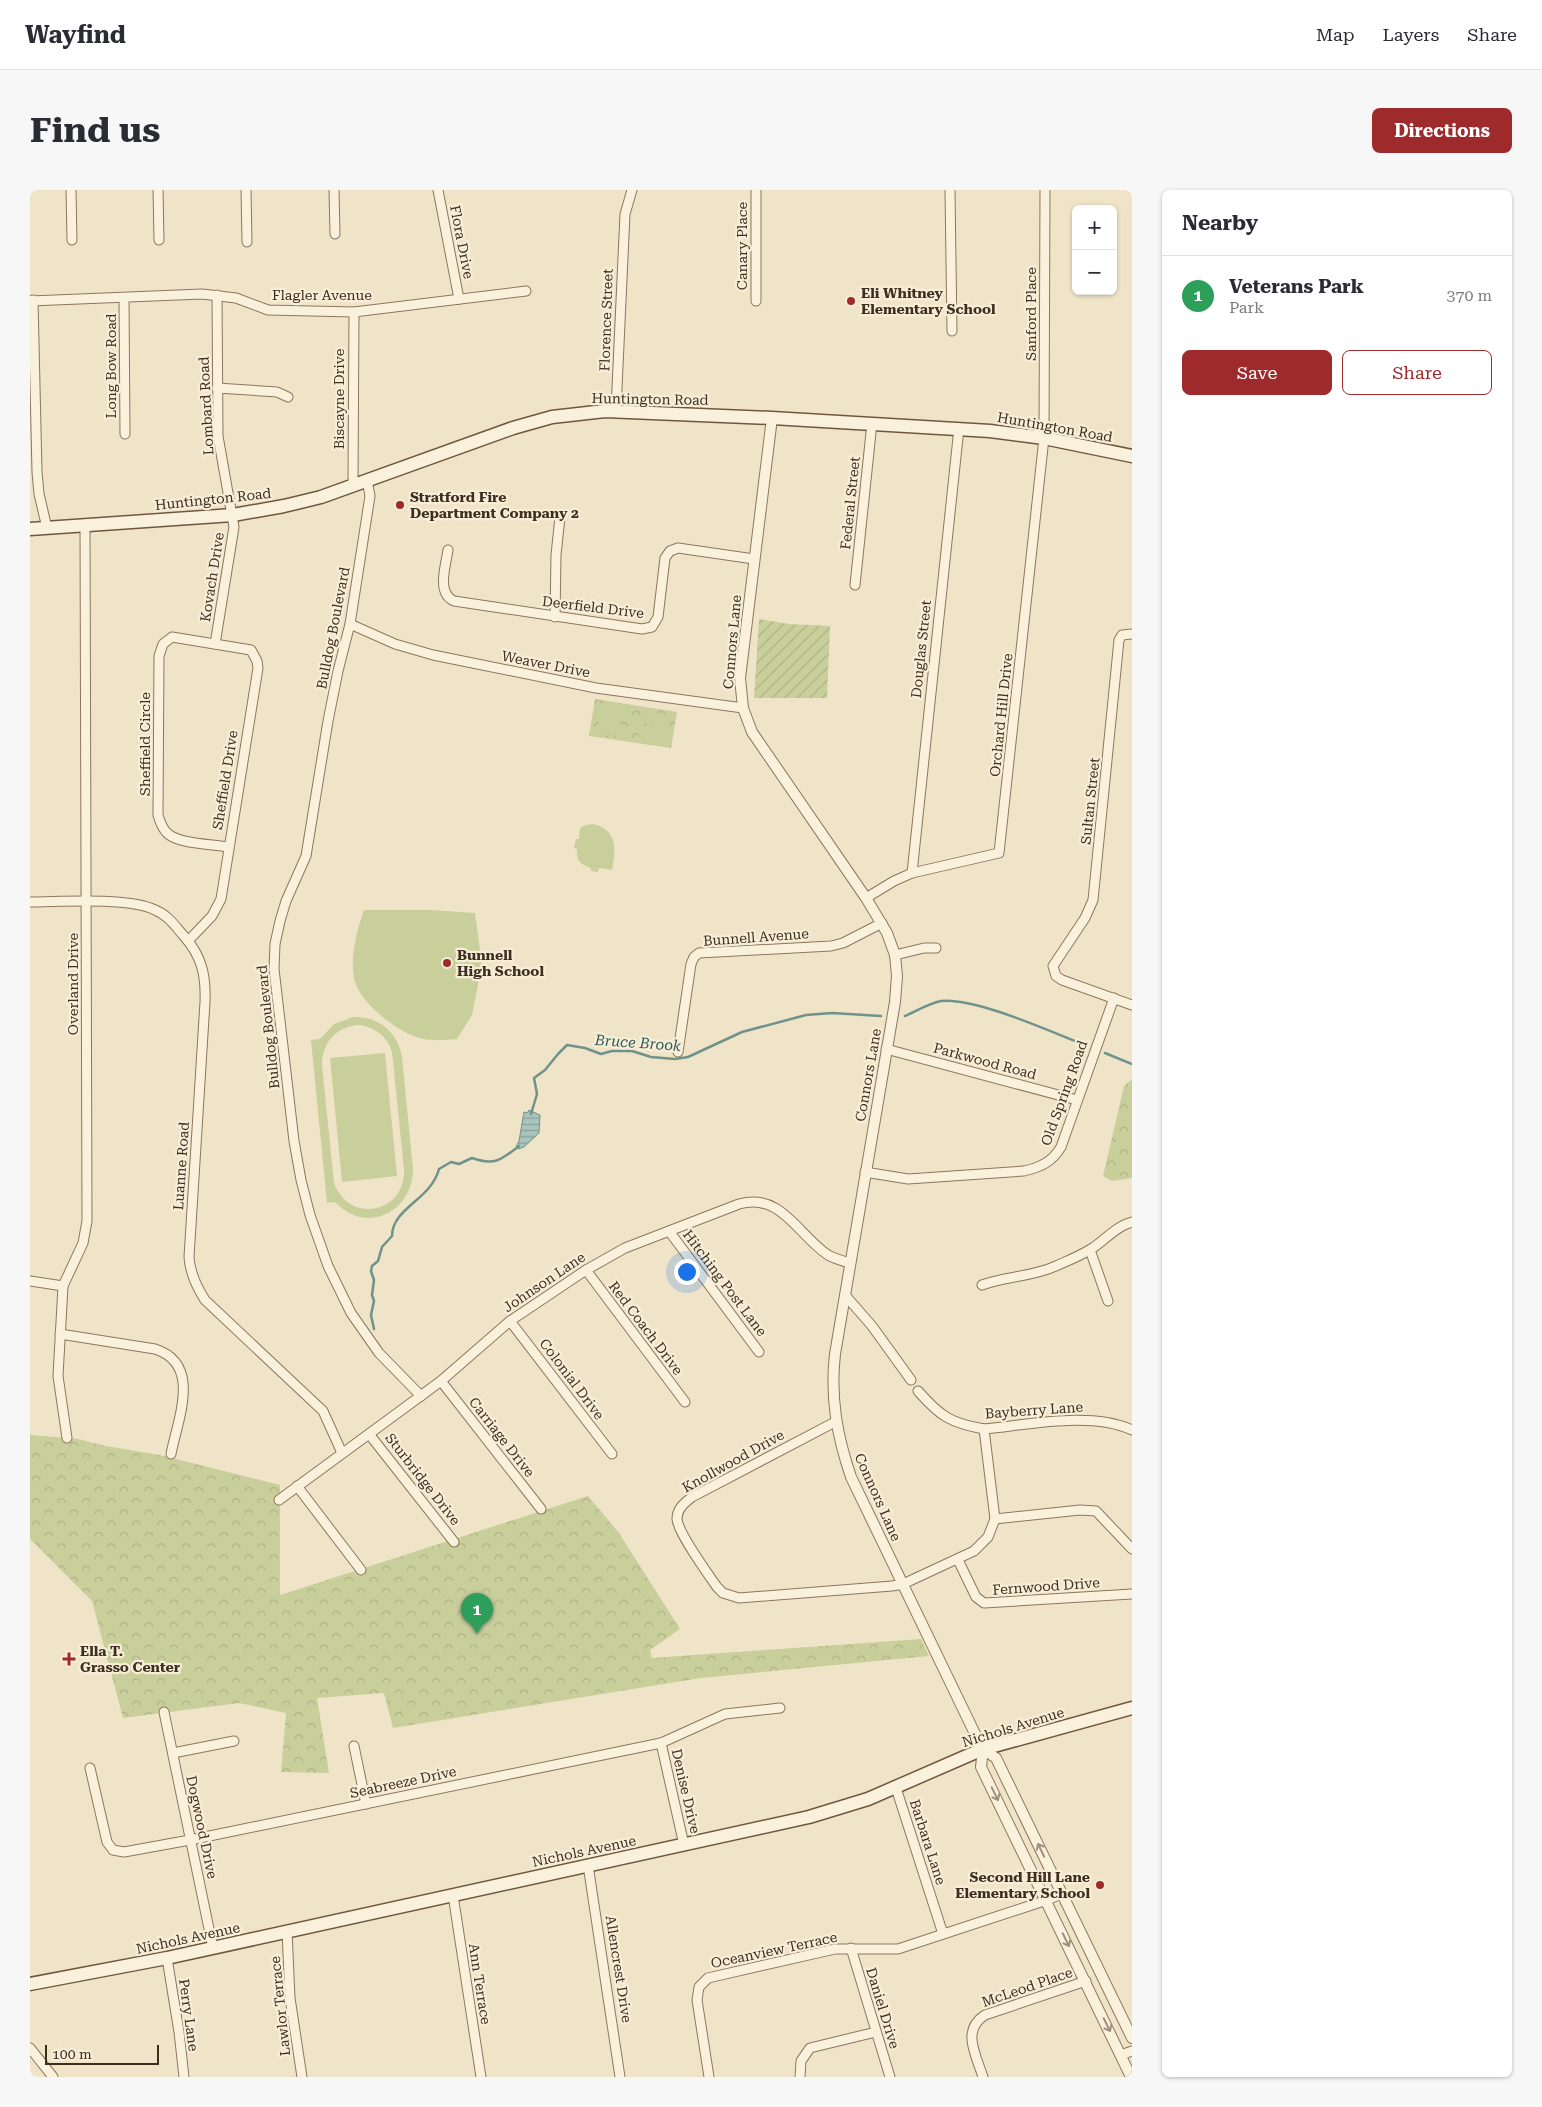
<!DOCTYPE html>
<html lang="en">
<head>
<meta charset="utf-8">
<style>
  :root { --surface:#fff; --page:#f7f7f7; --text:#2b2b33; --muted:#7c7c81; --line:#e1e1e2; --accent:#9e2a2b }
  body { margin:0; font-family:"Roboto Serif",serif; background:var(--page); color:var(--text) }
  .controls { position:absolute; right:15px; top:15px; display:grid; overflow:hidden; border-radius:8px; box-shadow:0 1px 4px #0004 }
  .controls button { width:45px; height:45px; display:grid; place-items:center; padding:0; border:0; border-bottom:1px solid var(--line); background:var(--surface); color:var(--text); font:25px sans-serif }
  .scale { position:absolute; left:15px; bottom:12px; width:114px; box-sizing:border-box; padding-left:5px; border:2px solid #3d2e20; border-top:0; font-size:14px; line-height:18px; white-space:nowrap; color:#3d2e20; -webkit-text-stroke:4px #f7eed8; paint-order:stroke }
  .you { position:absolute; left:656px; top:1081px; width:18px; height:18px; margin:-12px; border:4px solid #fff; border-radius:50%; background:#1a73e8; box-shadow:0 0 0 8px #1a73e833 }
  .badge { display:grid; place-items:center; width:32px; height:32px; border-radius:50%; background:var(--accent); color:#fff; font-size:16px; font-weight:700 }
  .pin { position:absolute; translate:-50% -41px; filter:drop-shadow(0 1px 2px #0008) }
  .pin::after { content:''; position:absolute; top:26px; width:18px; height:15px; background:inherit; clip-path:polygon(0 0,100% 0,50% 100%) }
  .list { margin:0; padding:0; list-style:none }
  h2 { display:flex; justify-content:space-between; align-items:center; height:65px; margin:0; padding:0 20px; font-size:21px }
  h2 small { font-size:16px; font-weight:400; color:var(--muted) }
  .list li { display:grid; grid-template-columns:32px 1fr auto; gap:15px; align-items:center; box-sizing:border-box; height:80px; padding:0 20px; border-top:1px solid var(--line) }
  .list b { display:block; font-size:19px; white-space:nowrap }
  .list p { margin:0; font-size:16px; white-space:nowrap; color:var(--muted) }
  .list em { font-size:16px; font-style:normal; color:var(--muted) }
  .actions { display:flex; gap:10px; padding:15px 20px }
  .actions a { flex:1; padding:11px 0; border:1px solid var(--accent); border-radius:8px; text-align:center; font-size:18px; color:var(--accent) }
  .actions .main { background:var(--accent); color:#fff }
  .map { position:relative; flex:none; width:1102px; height:1887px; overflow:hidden; border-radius:8px }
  header { display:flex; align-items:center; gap:30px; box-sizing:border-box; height:70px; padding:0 25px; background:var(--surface); border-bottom:1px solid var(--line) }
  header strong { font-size:24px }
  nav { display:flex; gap:28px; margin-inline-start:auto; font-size:18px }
  .intro { display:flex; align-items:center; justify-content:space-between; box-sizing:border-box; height:120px; padding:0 30px }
  h1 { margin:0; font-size:35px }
  .button { padding:12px 22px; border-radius:8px; background:var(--accent); color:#fff; font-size:18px; font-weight:700 }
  main { display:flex; gap:30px; padding:0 30px }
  aside { flex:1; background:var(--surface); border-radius:8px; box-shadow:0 1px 4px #0004 }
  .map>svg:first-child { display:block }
</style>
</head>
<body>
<header>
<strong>Wayfind</strong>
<nav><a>Map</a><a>Layers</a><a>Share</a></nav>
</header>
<div class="intro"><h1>Find us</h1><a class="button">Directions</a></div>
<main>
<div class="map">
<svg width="1102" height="1887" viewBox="0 0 1102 1887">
  <defs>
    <pattern id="forest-crowns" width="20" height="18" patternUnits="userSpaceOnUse" patternTransform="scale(1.25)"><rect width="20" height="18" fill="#c9cf9b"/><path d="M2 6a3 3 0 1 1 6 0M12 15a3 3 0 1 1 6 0" fill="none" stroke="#aeb285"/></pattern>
    <pattern id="garden-furrows" width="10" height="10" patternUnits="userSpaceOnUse" patternTransform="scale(1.25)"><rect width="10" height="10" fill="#c9cf9b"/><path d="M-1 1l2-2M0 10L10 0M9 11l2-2" fill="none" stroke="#aeb285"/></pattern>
    <pattern id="water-rules" width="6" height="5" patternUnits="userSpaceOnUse" patternTransform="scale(1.25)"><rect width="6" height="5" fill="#a9c4bc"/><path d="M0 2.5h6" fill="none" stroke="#8ba098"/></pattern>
  </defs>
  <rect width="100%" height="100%" fill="#f0e4c8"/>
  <g fill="url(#forest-crowns)">
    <path d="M565 509 647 522 641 558 559 546Z"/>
    <path d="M1102 889V988L1082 991 1073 986 1094 896Z"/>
    <path d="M0 1245 48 1249 76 1256 130 1265 250 1295V1405L558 1306 589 1343 650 1439 620 1460 622 1468 891 1449 899 1466 671 1488 363 1538 354 1503 287 1508 299 1583 251 1582 256 1523 209 1513 93 1528 62 1411 0 1349Z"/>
  </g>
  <path fill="url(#garden-furrows)" d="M729 429 759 434 800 436 797 508H724Z"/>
  <g fill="#c9cf9b" fill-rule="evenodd">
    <path d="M571 515 598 519 596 531 570 527Z"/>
    <path d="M613 521 639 525 637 537 611 533Z"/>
    <path d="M569 531 595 535 594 547 567 543Z"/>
    <path d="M610 537 637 542 635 554 608 550Z"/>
    <path d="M563 634C588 640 586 659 582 680L569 678 568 682 561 681V678C550 674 546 671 547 659L544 658 546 649H549L550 638 556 635Z"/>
    <path d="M334 720H402L445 723 452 775 442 825 427 849C416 850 404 851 393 849 369 844 328 812 324 788 320 766 327 740 334 720Z"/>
    <path d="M323 827C349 826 368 842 372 867L383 979C383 1023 335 1045 305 1012L297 1013 281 850 290 849 304 834ZM330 835C346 838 357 846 362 862L374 980C375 1024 319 1034 304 993L292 875C292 852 307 836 330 835Z"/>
    <path d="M355 863 367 986 312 992 300 868Z"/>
  </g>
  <path fill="url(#water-rules)" stroke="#6f938a" d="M499 920 510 925 509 943 494 957 488 959 486 957 489 951 494 922 497 923Z"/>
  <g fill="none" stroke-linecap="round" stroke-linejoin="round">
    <g stroke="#6f938a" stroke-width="2.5">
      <path d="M875 826C886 821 900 813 911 811 945 807 1021 842 1055 855"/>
      <path d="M1075 863 1102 874"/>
      <path d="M501 924 507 904 504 888 515 880 528 864 537 855 555 858 571 864 582 861H602L621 867 645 869 658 867 712 842 776 825 802 823 851 826"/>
      <path d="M344 1139 341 1125 344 1111 342 1105 344 1090 341 1081 342 1076 348 1071 352 1057 362 1046C362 1018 401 1010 409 979L421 972 429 974 442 968C465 976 471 970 489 956"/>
    </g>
    <g stroke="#8d765c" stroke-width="11">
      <g id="minor">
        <path d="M41 0 42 50"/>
        <path d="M128 0 129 50"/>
        <path d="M216 0 217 52"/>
        <path d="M304 0 305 44"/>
        <path d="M408 0 429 109"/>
        <path d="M920 0 922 141"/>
        <path d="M94 108 95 244"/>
        <path d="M3 110 7 282 9 304 17 338"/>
        <path d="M0 111 172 104 206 108 238 120 324 122 496 101"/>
        <path d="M726 111V0"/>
        <path d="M187 198 247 202 258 207"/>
        <path d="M586 220 595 24 602 0"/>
        <path d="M337 290 340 306 320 434 308 481 298 531 276 666 256 711 250 731 245 754 244 779 264 951 271 990 280 1025 298 1076 321 1123 349 1163 391 1206"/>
        <path d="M323 295 324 122"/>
        <path d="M418 360C416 375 406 403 424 411L612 439 622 437 628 427 635 368 640 361 648 358 724 369"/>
        <path d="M825 395 842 233"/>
        <path d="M525 427 526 365 530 327"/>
        <path d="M320 434 365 454 403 465 566 498 713 518"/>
        <path d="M1102 444 1092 445 1089 450 1063 710 1055 728 1023 776 1026 786 1032 790 1102 815"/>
        <path d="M185 454 204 337 188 246 187 105"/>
        <path d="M882 683 929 238"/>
        <path d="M836 708 864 691 882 683 969 663 1014 248 1015 0"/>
        <path d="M0 712C32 712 99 707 125 720 138 725 145 736 153 745 172 766 176 785 175 812L159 1067C160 1083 166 1096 175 1110L293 1221 312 1263"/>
        <path d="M158 751 182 726 191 709 228 478 227 471 221 460 142 447 133 454 129 466 128 625C130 632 132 638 137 643 148 654 182 654 198 657"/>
        <path d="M865 765 894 758H906"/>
        <path d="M856 859 1047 910"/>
        <path d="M648 862 661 774 664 767 669 763 801 756 813 753 852 733"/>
        <path d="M835 982 878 989 994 981C1011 977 1022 972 1031 957L1084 808"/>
        <path d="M639 1041 729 1162"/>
        <path d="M1060 1060 1078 1111"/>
        <path d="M556 1080 655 1212"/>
        <path d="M0 1091 33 1096"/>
        <path d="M952 1095C976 1086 1002 1087 1026 1076 1037 1071 1050 1066 1061 1059 1074 1051 1086 1036 1102 1032"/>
        <path d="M815 1105 842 1136 881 1190"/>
        <path d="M480 1131 582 1264"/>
        <path d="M30 1144 125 1159C172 1174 148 1228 141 1264"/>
        <path d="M411 1191 511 1319"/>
        <path d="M888 1201C910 1226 920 1233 954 1239 998 1235 1061 1221 1102 1240"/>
        <path d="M805 1232 662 1307C654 1313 647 1319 647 1329 648 1343 678 1384 687 1397L693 1403 709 1408 862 1396 873 1394 944 1361 958 1347 965 1329 954 1239"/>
        <path d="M339 1244 424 1352"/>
        <path d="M37 1248 28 1186 33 1096 53 1053 57 1031 55 335"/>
        <path d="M267 1296 331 1380"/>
        <path d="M249 1310 411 1191 480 1131 556 1080 595 1058 709 1014C751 1002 768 1045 798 1065 805 1069 813 1071 820 1073"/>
        <path d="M965 1329 1050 1320 1066 1321 1102 1359"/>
        <path d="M928 1370 946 1407 954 1413 1102 1404"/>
        <path d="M134 1522 183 1758"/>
        <path d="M631 1553 654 1655"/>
        <path d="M324 1556 336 1614"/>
        <path d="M143 1563 204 1551"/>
        <path d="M60 1578 77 1652 83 1660 94 1662 160 1650 631 1553 695 1524 750 1518"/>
        <path d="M866 1598 913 1744"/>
        <path d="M558 1675 590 1887"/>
        <path d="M423 1705 451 1887"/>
        <path d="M257 1741 260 1808 272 1887"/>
        <path d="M821 1758 860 1887"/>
        <path d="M137 1768 149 1842 154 1887"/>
        <path d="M0 1858 23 1887"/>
        <path d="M1091 1865 1102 1861"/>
        <path d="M679 1887 667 1810 669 1797 678 1788 805 1759H868L1017 1710 1031 1704"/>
        <path d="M770 1887 771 1871 780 1858 846 1842"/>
        <path d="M953 1887C946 1865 931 1840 955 1825L1056 1791"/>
      </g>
    </g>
    <g stroke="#8d765c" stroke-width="12">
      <g id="tertiary">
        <path d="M742 228 710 488 713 518 722 542 836 708 857 743 865 765 867 786 865 812 805 1164C800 1207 807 1246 821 1287L948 1550 953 1559 966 1568 1102 1848"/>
        <path d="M953 1559 951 1577 1101 1887"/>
      </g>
    </g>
    <g stroke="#6f573f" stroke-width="15">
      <g id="secondary">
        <path d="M0 339 203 325 254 316 291 307 483 238 522 227 575 221 742 228 960 241 1014 248 1102 266"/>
        <path d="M0 1794 137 1768 779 1627 838 1609 953 1559 1102 1518"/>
      </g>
    </g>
    <use href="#minor" stroke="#faf1dc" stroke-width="9"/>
    <use href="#tertiary" stroke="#faf1dc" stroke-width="10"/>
    <use href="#secondary" stroke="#faf1dc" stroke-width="12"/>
  </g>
  <defs><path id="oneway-shaft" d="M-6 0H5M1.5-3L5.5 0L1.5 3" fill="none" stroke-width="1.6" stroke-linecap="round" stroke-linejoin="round" transform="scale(1.25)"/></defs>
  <g stroke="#9c907e">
    <use href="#oneway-shaft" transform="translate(965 1604) rotate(64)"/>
    <use href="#oneway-shaft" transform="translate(1011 1660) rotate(-115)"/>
    <use href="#oneway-shaft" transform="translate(1036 1750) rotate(64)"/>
    <use href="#oneway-shaft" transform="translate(1077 1835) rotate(64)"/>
  </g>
  <g fill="#9e2a2b" stroke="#f7eed8" stroke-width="2">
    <circle cx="821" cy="111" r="5"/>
    <circle cx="370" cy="315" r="5"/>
    <circle cx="417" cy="773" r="5"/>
    <path d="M36.5 1461.5h5v5h5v5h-5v5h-5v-5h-5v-5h5z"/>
    <circle cx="1070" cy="1695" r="5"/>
  </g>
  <g text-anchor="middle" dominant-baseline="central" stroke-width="4.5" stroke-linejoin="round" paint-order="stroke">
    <g font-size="14" fill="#3d2e20" stroke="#f7eed8">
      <text transform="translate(432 52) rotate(79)">Flora Drive</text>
      <text transform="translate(712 56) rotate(-90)">Canary Place</text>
      <text x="292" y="105">Flagler Avenue</text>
      <text transform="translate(1001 124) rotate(-90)">Sanford Place</text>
      <text transform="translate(576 130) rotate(-88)">Florence Street</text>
      <text transform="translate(81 176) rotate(-90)">Long Bow Road</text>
      <text transform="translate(309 209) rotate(-90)">Biscayne Drive</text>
      <text transform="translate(620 209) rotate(1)">Huntington Road</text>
      <text transform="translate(176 216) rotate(-93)">Lombard Road</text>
      <text transform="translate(1025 237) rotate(10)">Huntington Road</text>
      <text transform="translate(183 309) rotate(-6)">Huntington Road</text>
      <text transform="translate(820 313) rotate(-84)">Federal Street</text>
      <text transform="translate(182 387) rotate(-81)">Kovach Drive</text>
      <text transform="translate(563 417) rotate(7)">Deerfield Drive</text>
      <text transform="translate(303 438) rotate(-79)">Bulldog Boulevard</text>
      <text transform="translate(702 452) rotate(-85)">Connors Lane</text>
      <text transform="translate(891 459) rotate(-84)">Douglas Street</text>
      <text transform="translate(516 474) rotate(11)">Weaver Drive</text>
      <text transform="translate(971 525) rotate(-84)">Orchard Hill Drive</text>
      <text transform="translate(115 554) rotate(-90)">Sheffield Circle</text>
      <text transform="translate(195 590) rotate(-81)">Sheffield Drive</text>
      <text transform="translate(1060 611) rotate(-84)">Sultan Street</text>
      <text transform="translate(726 747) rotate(-4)">Bunnell Avenue</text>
      <text transform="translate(43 794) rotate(-90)">Overland Drive</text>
      <text transform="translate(238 837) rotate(-96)">Bulldog Boulevard</text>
      <text transform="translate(955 871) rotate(15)">Parkwood Road</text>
      <text transform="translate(838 885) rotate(-80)">Connors Lane</text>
      <text transform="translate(1034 903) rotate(-70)">Old Spring Road</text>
      <text transform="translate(151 976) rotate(-86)">Luanne Road</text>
      <text transform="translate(514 1092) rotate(-34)">Johnson Lane</text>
      <text transform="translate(695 1093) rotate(53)">Hitching Post Lane</text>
      <text transform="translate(616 1138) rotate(53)">Red Coach Drive</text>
      <text transform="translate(542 1189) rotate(53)">Colonial Drive</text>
      <text transform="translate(1004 1220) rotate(-4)">Bayberry Lane</text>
      <text transform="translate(472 1247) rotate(52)">Carriage Drive</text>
      <text transform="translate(703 1271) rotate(-29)">Knollwood Drive</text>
      <text transform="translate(393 1289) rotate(52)">Sturbridge Drive</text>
      <text transform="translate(848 1307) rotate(66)">Connors Lane</text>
      <text transform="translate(1016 1396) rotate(-4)">Fernwood Drive</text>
      <text transform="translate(983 1537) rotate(-17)">Nichols Avenue</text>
      <text transform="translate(373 1592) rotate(-12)">Seabreeze Drive</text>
      <text transform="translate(656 1601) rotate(77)">Denise Drive</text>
      <text transform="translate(172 1637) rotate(78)">Dogwood Drive</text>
      <text transform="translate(898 1652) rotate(72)">Barbara Lane</text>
      <text transform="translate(554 1661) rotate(-12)">Nichols Avenue</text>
      <text transform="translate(158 1748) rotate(-12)">Nichols Avenue</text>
      <text transform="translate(744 1760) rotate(-12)">Oceanview Terrace</text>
      <text transform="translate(589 1779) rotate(81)">Allencrest Drive</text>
      <text transform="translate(450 1794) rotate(81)">Ann Terrace</text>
      <text transform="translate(997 1797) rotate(-19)">McLeod Place</text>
      <text transform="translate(250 1816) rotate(-96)">Lawlor Terrace</text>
      <text transform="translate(853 1818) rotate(73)">Daniel Drive</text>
      <text transform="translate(159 1825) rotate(82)">Perry Lane</text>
    </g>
    <g font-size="14" font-weight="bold" fill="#3d2e20" stroke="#f7eed8" text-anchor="start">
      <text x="831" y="103">Eli Whitney<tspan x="831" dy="16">Elementary School</tspan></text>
      <text x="380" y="307">Stratford Fire<tspan x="380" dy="16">Department Company 2</tspan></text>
      <text x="427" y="765">Bunnell<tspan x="427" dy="16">High School</tspan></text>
      <text x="50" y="1461">Ella T.<tspan x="50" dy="16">Grasso Center</tspan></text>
      <text x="1060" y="1687" text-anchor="end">Second Hill Lane<tspan x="1060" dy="16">Elementary School</tspan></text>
    </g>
    <g font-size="15" font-style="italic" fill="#2f5d5a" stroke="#f7eed8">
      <text transform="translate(608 853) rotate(4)">Bruce Brook</text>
    </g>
  </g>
</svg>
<div class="controls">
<button>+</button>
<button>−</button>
</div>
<div class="scale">100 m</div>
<div class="you"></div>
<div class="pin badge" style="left:447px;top:1444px;background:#2e9e5b">1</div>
</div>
<aside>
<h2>Nearby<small></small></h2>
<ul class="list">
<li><span class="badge" style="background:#2e9e5b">1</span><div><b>Veterans Park</b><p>Park</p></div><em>370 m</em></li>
</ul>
<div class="actions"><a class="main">Save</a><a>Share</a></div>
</aside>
</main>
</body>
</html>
